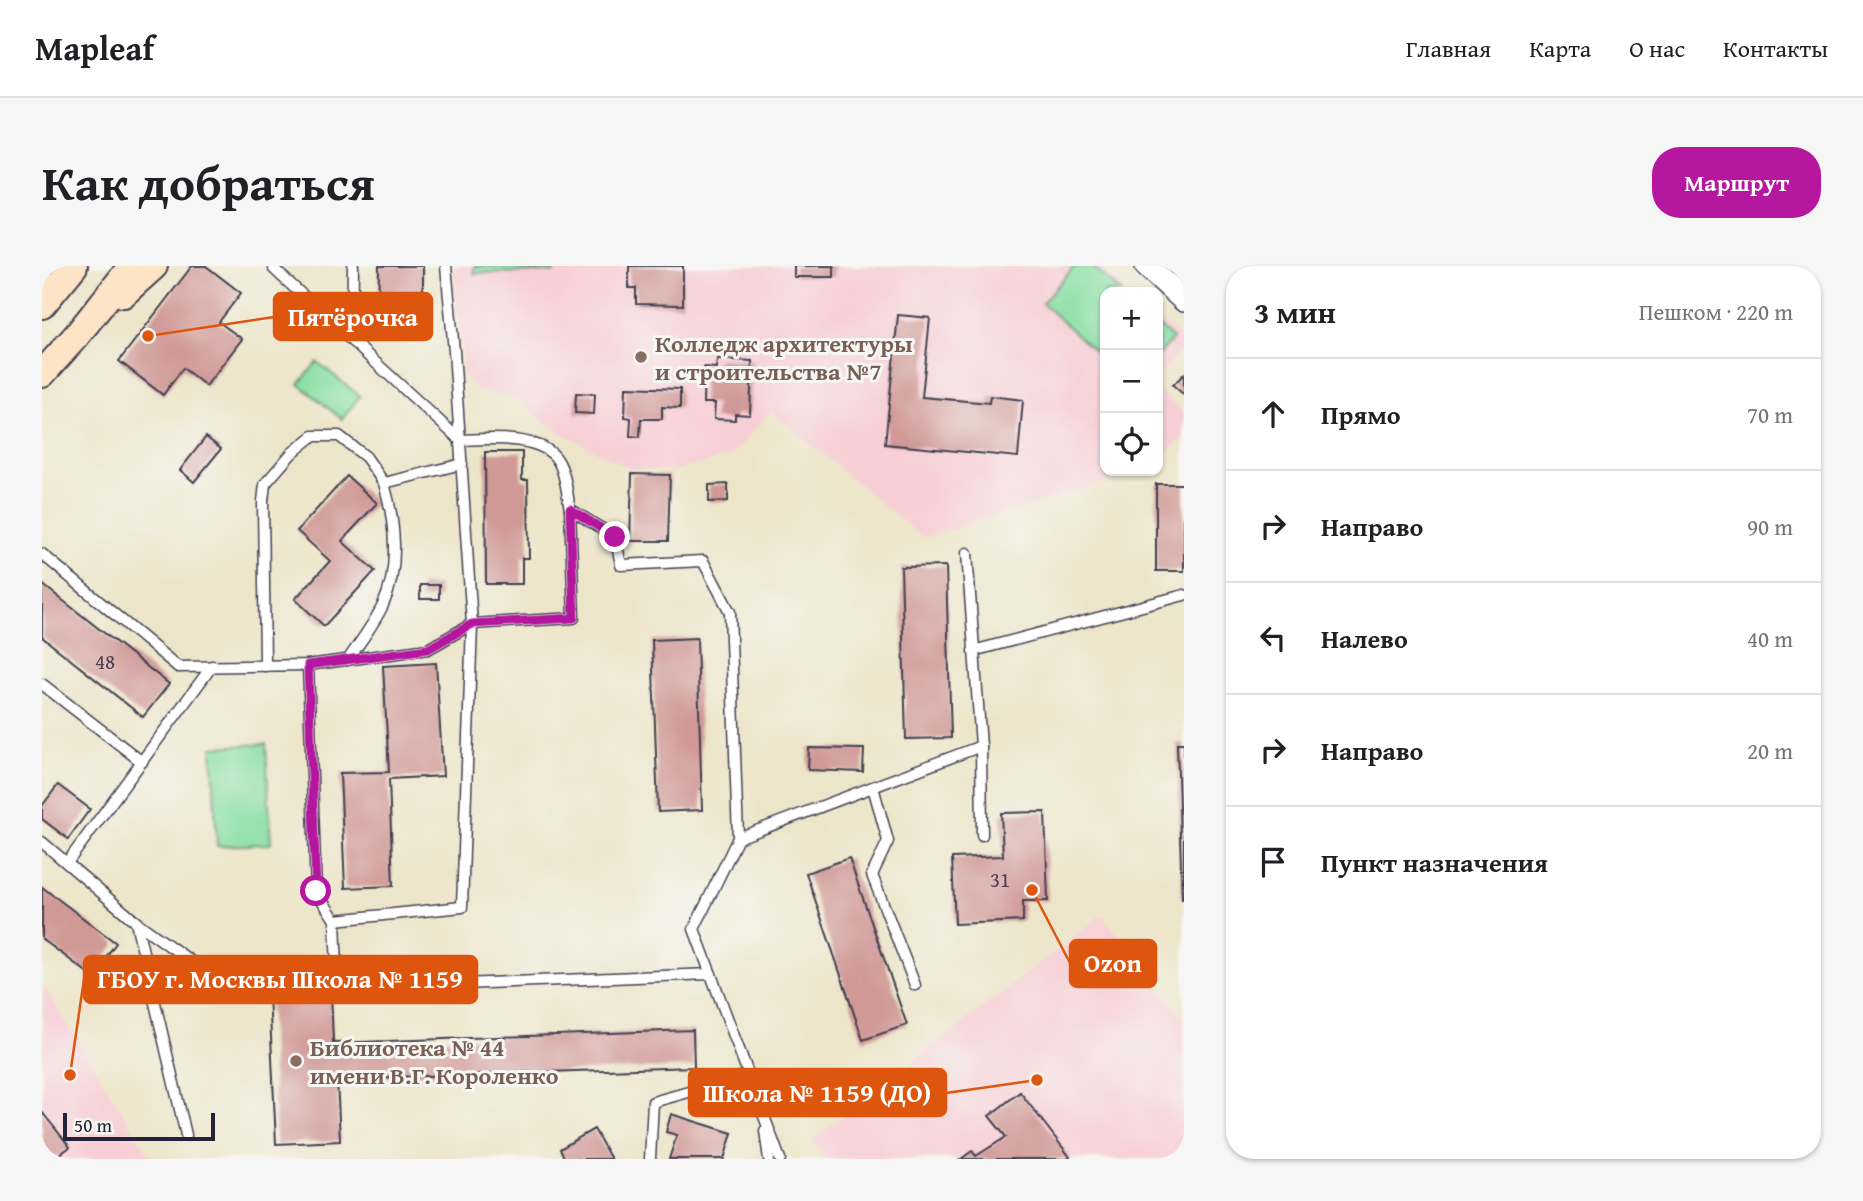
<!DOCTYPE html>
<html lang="ru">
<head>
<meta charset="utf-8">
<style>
  :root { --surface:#fff; --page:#f6f6f6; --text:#202124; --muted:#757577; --line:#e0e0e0; --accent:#b5179e }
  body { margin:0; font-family:"Gentium Book Plus",serif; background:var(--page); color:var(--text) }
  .controls { position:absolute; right:21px; top:21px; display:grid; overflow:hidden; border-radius:14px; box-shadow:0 2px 5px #0004 }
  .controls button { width:63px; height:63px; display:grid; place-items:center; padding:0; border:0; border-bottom:2px solid var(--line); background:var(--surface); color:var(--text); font:35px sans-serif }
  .scale { position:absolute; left:21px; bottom:18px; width:152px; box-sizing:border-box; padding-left:7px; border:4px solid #22223b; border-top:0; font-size:19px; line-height:24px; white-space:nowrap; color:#22223b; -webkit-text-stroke:5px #f6f6f2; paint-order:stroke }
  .stop { position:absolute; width:21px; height:21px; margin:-16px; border:5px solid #b5179e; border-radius:50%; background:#fff }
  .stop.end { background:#b5179e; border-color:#fff; box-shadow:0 2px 7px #0008 }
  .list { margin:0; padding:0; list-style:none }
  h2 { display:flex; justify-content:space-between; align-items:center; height:91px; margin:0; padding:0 28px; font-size:30px }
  h2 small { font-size:23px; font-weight:400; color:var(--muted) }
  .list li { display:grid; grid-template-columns:46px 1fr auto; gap:21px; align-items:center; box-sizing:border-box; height:112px; padding:0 28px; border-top:2px solid var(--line) }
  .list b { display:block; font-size:26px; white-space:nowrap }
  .list em { font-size:23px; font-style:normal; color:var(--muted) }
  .icon { flex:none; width:38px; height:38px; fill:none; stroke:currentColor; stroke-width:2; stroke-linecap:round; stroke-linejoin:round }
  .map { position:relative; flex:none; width:1142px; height:893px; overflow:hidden; border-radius:28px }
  header { display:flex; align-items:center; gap:42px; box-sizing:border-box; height:98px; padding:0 35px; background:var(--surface); border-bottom:2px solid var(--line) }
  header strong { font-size:33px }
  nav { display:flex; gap:38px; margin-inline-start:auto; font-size:24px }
  .intro { display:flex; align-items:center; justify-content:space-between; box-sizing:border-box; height:168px; padding:0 42px }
  h1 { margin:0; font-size:49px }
  .button { padding:18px 32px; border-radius:28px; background:var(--accent); color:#fff; font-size:24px; font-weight:700 }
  main { display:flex; gap:42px; padding:0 42px }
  aside { flex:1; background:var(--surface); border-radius:28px; box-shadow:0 2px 5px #0004 }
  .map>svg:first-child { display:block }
</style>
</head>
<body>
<header>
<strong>Mapleaf</strong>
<nav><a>Главная</a><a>Карта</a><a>О нас</a><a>Контакты</a></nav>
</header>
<div class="intro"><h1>Как добраться</h1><a class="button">Маршрут</a></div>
<main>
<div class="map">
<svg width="1142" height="893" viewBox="0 0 1142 893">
  <rect width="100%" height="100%" fill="#f6f6f2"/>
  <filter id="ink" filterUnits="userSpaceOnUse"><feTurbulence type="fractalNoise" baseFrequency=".0143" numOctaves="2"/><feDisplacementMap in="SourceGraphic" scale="14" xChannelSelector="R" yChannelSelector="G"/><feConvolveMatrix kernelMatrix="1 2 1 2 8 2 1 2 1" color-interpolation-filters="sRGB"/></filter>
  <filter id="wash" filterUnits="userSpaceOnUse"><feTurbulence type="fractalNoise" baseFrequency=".00686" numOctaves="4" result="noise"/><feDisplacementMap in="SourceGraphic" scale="28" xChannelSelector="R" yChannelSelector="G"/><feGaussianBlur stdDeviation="1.57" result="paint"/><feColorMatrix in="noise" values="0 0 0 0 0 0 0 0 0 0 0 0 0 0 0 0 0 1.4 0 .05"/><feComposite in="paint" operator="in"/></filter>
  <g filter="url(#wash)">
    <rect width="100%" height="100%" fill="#ede5c9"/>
    <g fill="#f7cfd5">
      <path d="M412 0H1056L1087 26H1063V205H1102L884 271 877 269 729 145 690 189 634 205 588 203 509 161 474 132 434 124 420 107V74L413 36Z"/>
      <path d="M1116 52 1142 75V81L1116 110Z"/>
      <path d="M1116 123 1142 147V170L1116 195Z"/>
      <path d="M1060 649 1142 753V879L1124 893H785L770 874Z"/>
      <path d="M0 721 4 724 110 893H0Z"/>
    </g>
    <g fill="#87dea2" stroke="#54806e" stroke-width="2">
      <path d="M432 0H512V6L432 7Z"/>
      <path d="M1033 0H1050L1079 26H1063V95L1000 37Z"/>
      <path d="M1116 59 1131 73 1116 90Z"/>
      <path d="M275 96 318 130 300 153 257 118Z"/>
      <path d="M224 478 229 578 175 580 170 481Z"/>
    </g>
    <g id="blocks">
      <g fill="#d09996">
        <path d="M150 0H164L199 27 177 56 200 73 164 120 141 102 121 129 77 95Z"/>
        <path d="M337 0H381V29H374V59L336 58Z"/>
        <path d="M587 0H641V39L594 38V22H587Z"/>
        <rect x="752" y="0" width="40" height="11"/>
        <path d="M856 49 888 52 880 131 947 137 948 130 981 134 976 191 843 178Z"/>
        <path d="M675 93 710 95 708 149 693 148V154L672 153 673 137H661L662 101 674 102Z"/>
        <path d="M1142 108V129L1131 119Z"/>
        <path d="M584 121 638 123V142L620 141V153H599L598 171 588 170 589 152 583 151Z"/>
        <path d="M534 127 553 128 552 148 533 147Z"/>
        <path d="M164 171 179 183 152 216 138 204Z"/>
        <path d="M443 186H480V214H486L487 292H480V318H444Z"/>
        <path d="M590 208 628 209 626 275H588Z"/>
        <path d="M305 210 335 237 300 275 333 305 282 360 253 333 288 295 255 265Z"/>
        <path d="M686 218V235L667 236V219Z"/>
        <rect x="1114" y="218" width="28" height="87"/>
        <path d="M904 300 909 472 864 473 859 301Z"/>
        <path d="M0 318 127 418 101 451 0 371Z"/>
        <rect x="378" y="319" width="19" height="14"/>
        <path d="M655 372 660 544 616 546 610 374Z"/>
        <path d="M394 397 401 510 347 513 351 620 303 622 298 507 347 506 341 400Z"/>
        <path d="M1135 477H1142V633H1140Z"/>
        <path d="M767 482 822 483 821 506 766 504Z"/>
        <path d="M16 519 48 543 26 573 0 553V540Z"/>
        <path d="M1003 546 1006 635H981V655L913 658 910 592 961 590 959 547Z"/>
        <path d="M807 592 865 759 821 774 764 607Z"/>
        <path d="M0 621 74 677 50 710 0 673Z"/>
        <path d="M289 724 291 777 651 764 652 801 295 813 298 875 234 878 227 727Z"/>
        <path d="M978 826 1028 891 1025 893H919L930 885 934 890 964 871 947 850Z"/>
        <path d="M0 846 28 881 11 893H0Z"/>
        <path d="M629 848 690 867 682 893H627L635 869 624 866Z"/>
        <path d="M552 863 569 893H523L518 883Z"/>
      </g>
    </g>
  </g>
  <g filter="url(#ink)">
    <use href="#blocks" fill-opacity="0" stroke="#403f50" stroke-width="2"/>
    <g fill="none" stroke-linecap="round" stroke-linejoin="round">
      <g stroke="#403f50" stroke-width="13">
        <g id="service">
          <path d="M311 0 310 75 418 174C444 173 501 168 516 195 524 208 525 229 528 243"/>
          <path d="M232 3 310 75"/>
          <path d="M0 288 136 401 266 399 386 383 430 358 532 352 528 243 573 271 579 299 661 295 688 346 696 572 652 663 738 893"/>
          <path d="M931 385 1142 329"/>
          <path d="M306 394C318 376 332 358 341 339 358 302 353 255 342 217"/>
          <path d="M266 399 274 625 293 654"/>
          <path d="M223 400 221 235 223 218 250 187 271 170H297L324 191 342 217 420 198"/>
          <path d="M0 418 100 496"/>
          <path d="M939 480 940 569"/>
          <path d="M831 521 846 575 830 609 873 719"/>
          <path d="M696 572 939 480 925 287"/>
          <path d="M0 576 94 656 168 709"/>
          <path d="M25 597 170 400"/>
          <path d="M94 656 144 869"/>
          <path d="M295 704 296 723 669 708"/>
          <path d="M198 707 295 704 293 654 420 641 430 358 412 85 404 0"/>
          <path d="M723 865 727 893"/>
          <path d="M608 893 611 836 707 809"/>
        </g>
      </g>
      <g stroke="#403f50" stroke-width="26">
        <path id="tertiary" d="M1105 0 1142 34"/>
      </g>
      <g stroke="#403f50" stroke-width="30">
        <g id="secondary">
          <path d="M81 28 112 0"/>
          <path d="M0 39 32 0"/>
          <path d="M0 108 35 69 90 0"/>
        </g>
      </g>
      <use href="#service" stroke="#fff" stroke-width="10"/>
      <use href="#tertiary" stroke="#fff" stroke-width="23"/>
      <use href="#secondary" stroke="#fee4c6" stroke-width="26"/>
    </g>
  </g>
  <g fill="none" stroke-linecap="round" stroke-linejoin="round" filter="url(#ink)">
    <path stroke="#b5179e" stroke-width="9" d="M274 625 266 399 386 383 430 358 532 352 528 243 573 271"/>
  </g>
  <g fill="#8d6e63" stroke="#f6f6f2" stroke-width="2.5">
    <circle cx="599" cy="91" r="7"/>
    <circle cx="254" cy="795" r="7"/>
  </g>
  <g text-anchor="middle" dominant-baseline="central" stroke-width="6" stroke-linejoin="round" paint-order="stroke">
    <g font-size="21" fill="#4e4052">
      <text x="63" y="395">48</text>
      <text x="958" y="613">31</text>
    </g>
    <g font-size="24" font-weight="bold" fill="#785e54" stroke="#f6f6f2" text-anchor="start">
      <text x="613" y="77">Колледж архитектуры<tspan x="613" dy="28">и строительства №7</tspan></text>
      <text x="268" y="781">Библиотека № 44<tspan x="268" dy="28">имени В.Г. Короленко</tspan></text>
    </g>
  </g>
  <path fill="none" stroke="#de560e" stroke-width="2.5" d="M106 70L232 51M990 624L1028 697M28 809L42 713M995 814L904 827"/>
  <g fill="#de560e" stroke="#f6f6f2" stroke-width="2.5">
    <circle cx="106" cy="70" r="7"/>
    <circle cx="990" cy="624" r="7"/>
    <circle cx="28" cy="809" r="7"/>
    <circle cx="995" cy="814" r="7"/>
  </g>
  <g fill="#de560e" stroke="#de560e" stroke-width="2.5">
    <rect x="232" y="27" width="158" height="47" rx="7"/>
    <rect x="1028" y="674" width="86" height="47" rx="7"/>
    <rect x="42" y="690" width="393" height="47" rx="7"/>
    <rect x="647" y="803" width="257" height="47" rx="7"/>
  </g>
  <g font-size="26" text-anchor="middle" font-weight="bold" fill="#fff">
    <text x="311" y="60">Пятёрочка</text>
    <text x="1071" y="706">Ozon</text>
    <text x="238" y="722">ГБОУ г. Москвы Школа № 1159</text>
    <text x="775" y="836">Школа № 1159 (ДО)</text>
  </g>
</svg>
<div class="controls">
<button>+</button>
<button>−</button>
<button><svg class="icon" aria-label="locate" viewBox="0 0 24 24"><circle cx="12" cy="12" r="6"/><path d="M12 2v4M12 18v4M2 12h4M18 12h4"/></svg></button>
</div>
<div class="scale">50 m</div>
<div class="stop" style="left:274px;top:625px"></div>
<div class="stop end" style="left:573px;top:271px"></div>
</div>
<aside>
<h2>3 мин<small>Пешком · 220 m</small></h2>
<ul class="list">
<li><svg class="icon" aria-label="ahead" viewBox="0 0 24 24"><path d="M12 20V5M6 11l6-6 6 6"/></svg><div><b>Прямо</b></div><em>70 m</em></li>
<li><svg class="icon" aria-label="right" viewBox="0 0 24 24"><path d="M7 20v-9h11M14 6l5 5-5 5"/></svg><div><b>Направо</b></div><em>90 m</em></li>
<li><svg class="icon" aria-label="left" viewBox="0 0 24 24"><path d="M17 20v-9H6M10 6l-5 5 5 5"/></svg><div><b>Налево</b></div><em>40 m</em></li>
<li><svg class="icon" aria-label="right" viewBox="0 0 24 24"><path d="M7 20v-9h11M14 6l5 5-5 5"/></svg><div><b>Направо</b></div><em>20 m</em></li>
<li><svg class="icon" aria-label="arrive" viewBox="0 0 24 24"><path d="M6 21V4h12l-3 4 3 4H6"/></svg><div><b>Пункт назначения</b></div></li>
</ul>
</aside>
</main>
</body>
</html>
